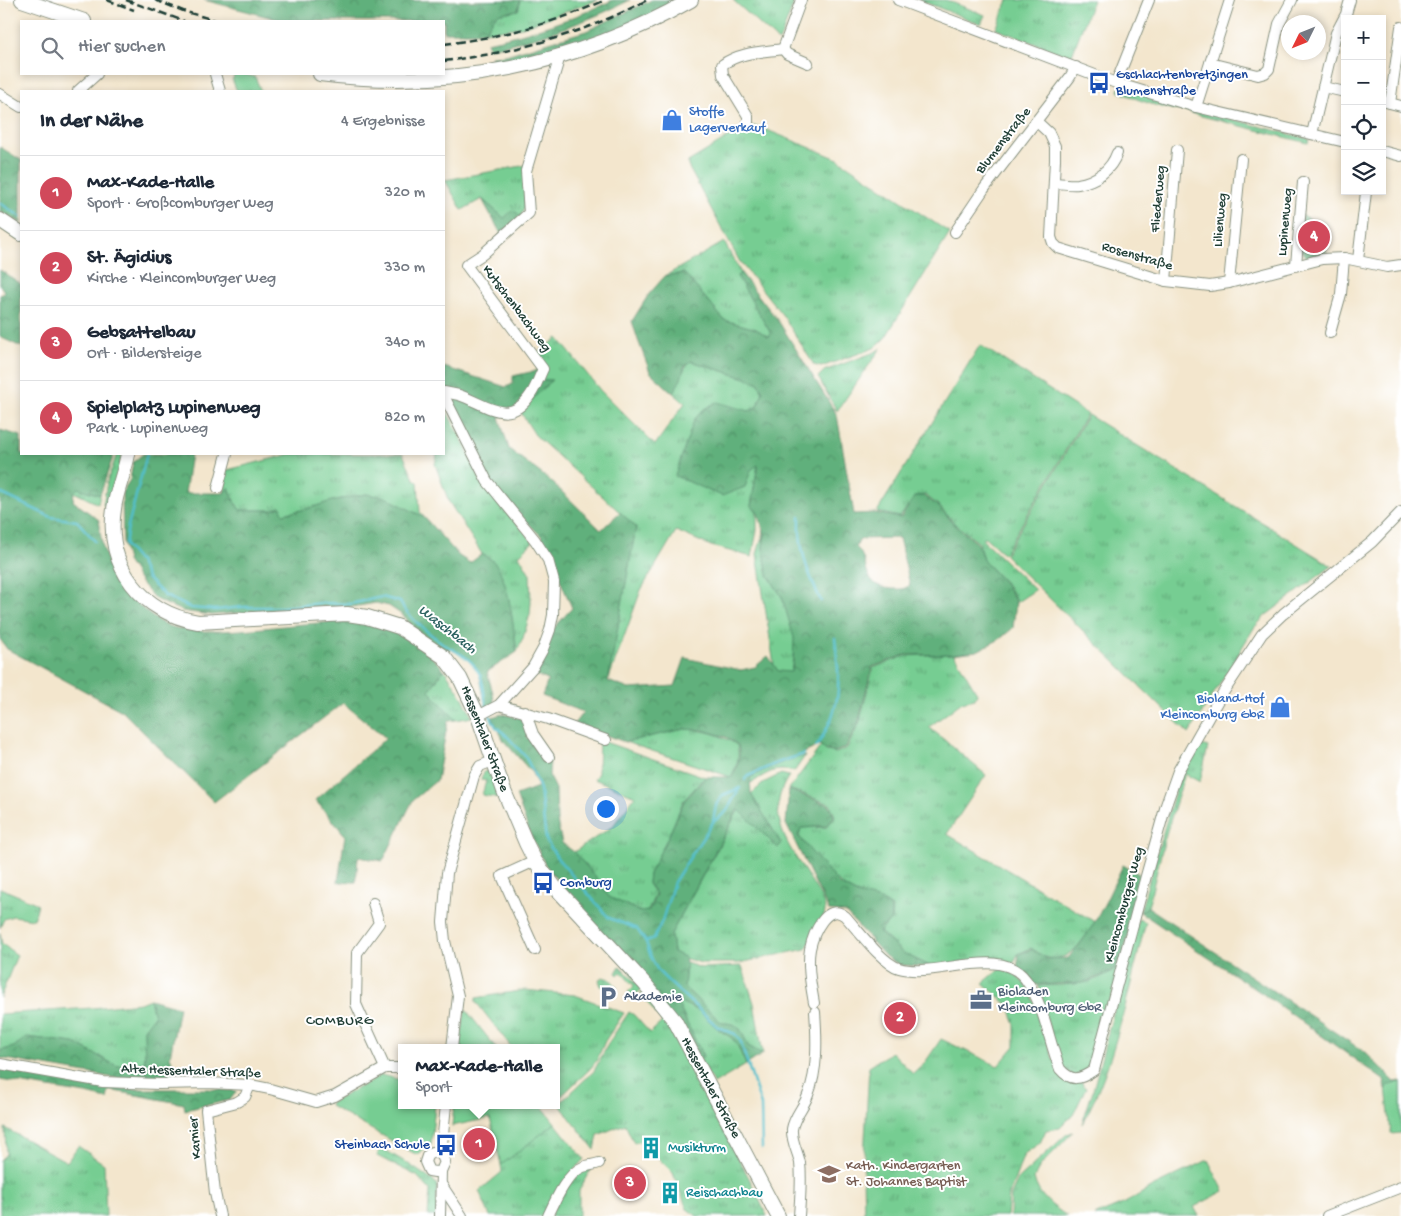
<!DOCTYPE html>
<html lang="de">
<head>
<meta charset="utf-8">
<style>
  :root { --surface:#fff; --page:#f2f2f3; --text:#1f2937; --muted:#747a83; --line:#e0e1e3; --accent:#d1495b }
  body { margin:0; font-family:"Gochi Hand",sans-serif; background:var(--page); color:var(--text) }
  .controls { position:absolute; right:15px; top:15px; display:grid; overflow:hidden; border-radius:0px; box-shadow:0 2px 8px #0003 }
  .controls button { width:45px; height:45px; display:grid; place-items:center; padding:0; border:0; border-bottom:1px solid var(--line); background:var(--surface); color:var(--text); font:25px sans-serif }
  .compass { position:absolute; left:1281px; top:15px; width:45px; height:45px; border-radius:50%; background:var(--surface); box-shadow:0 2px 8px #0003; rotate:227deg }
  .you { position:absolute; left:605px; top:808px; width:18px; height:18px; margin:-12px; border:4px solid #fff; border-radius:50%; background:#1a73e8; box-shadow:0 0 0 8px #1a73e833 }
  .badge { display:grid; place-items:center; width:32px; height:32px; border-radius:50%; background:var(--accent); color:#fff; font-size:16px; font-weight:700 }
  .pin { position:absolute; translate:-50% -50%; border:2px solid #fff; box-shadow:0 1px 5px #0006 }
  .popup { position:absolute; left:398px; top:1044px; width:162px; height:65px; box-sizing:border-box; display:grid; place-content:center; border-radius:0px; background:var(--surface); filter:drop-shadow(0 1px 4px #0005); font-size:16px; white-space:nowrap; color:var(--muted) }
  .popup b { font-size:19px; color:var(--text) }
  .popup::after { content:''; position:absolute; left:50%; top:100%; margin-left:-10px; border:10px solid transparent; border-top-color:var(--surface) }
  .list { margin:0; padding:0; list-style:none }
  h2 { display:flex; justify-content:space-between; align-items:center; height:65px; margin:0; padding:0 20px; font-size:21px }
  h2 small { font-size:16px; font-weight:400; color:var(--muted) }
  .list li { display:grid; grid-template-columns:32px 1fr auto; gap:15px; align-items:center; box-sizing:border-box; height:75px; padding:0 20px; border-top:1px solid var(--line) }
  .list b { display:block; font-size:19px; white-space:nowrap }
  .list p { margin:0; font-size:16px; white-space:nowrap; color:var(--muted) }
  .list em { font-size:16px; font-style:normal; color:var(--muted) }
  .icon { flex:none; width:28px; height:28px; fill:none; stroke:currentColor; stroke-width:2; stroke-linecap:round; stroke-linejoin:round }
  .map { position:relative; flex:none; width:1401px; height:1216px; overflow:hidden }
  .search { position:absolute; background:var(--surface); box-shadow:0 2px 8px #0003; left:20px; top:20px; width:425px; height:55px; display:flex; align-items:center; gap:12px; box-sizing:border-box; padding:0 18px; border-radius:0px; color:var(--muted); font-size:19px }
  .panel { position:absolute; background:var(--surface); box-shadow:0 2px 8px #0003; left:20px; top:90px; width:425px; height:365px; border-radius:0px }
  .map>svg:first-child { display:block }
</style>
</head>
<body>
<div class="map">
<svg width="1401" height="1216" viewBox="0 0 1401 1216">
  <defs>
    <pattern id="grass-tufts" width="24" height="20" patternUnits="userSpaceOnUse" patternTransform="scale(1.25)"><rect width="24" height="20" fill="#76cd92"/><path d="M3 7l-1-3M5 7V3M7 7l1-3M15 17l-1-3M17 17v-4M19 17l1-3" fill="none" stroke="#60a878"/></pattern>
    <pattern id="forest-crowns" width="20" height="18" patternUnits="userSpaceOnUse" patternTransform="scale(1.25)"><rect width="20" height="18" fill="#60b07c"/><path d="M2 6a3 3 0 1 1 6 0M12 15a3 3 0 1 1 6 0" fill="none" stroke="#4f9066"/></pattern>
  </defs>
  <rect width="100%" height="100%" fill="#fff"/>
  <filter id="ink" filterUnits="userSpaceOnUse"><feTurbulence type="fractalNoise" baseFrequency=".02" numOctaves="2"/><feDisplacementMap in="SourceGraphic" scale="10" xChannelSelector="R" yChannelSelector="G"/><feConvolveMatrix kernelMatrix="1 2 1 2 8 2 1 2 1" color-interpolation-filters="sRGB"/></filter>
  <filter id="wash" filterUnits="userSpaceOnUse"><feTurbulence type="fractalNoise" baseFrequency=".0096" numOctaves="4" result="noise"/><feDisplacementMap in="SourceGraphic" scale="20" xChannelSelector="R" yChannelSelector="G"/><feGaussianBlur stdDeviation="1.12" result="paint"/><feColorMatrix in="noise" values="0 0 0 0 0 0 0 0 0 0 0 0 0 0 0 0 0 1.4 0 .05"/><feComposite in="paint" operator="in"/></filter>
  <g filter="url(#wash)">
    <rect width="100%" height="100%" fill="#f3e6cd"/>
    <g fill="url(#grass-tufts)" stroke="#4a8563">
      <path d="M520 0H598L522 27 485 32 497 14 518 10Z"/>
      <path d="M733 0H795L779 42Z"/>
      <path d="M919 0H946L985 15 981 24Z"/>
      <path d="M1008 0H1093L1071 57 996 29Z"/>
      <path d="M1119 88 1196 111C1173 113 1139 101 1118 91Z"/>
      <path d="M1200 111 1309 139 1308 143 1190 113Z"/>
      <path d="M753 126 767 130 838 159 950 233 885 338 874 348 821 367 814 365 784 317 740 262 688 166V162L744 128Z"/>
      <path d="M527 165 524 208 521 216 504 218 482 199 462 210 445 180Z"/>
      <path d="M724 242 741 273 737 276 770 332 769 337 756 329 724 320 684 273 665 276Z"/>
      <path d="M558 338 600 390 655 445 685 403 673 393C679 383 681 369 691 361L758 382 763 392 757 407 749 411 717 403 704 409 694 420 745 487 751 469 758 464 751 506 757 511V530L752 557 711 546 676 531 641 590 608 681 636 527 535 435 520 411 551 380H540L535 355Z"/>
      <path d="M980 345 1087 414 1004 554 985 537 982 539 1035 590 1017 602 1008 586 983 560 979 543 955 524 938 505 925 495 915 496 900 517 877 512Z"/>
      <path d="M881 348 837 411 818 377 824 371 875 352Z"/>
      <path d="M444 409H445L460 435 482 484 533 542 519 555 530 574 531 602 530 614 523 638 517 652 509 600 494 562 482 554 449 502 435 464 437 456 435 454H444Z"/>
      <path d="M1088 415 1332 566 1265 616 1254 628 1189 734 1005 555Z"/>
      <path d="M117 454H122L110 505H103L107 482Z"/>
      <path d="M291 454H403L414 479 418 482 420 512 424 517 385 497 366 494 332 501 307 509 282 514 281 507 272 510H240L234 501 229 487 224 493 227 470Z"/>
      <path d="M78 488 100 495 98 504 74 492Z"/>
      <path d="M764 531 763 548 768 575 782 597 795 638 791 673 778 671 774 665 757 554Z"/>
      <path d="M954 654 977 693 975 699 962 702 929 727 986 775 947 834 1095 922C1083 939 1072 962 1048 958 1043 957 1036 951 1031 948L1018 954 1013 964 991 958 932 967 903 953 880 932 891 919 892 907C877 896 870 900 856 893 832 882 814 857 799 836L801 828 827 827 835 816 830 804 789 789 821 746 826 751 836 753 847 748 859 724 873 668 905 656Z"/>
      <path d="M444 669 463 698 472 717 456 720 429 691Z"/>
      <path d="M684 729C704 730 720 734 737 745 740 758 737 765 731 777L625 742Z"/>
      <path d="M599 740 705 777 683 801 670 833 649 874 648 884 655 894 648 911 641 912 609 897 596 877 574 852 613 826 635 796 594 779 598 773Z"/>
      <path d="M1199 744 1208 747 1200 782 1185 774 1166 834 1148 907 1140 912 1177 784 1195 746Z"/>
      <path d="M805 756 794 772C782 768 772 770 761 777 757 779 755 782 750 783V778C768 767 785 761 805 756Z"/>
      <path d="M485 771 491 772 500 798 482 795 486 781 481 780 482 776Z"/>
      <path d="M781 774 789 776C761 817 794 853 815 887 819 894 825 903 825 911 825 918 810 941 806 949L739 963H702L687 959 673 952 671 934 739 809 777 847 781 843 751 794 765 782Z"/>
      <path d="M0 888 38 904 34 919 13 916 4 919 0 928Z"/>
      <path d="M1138 919 1146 922C1129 987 1115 1066 1082 1124L1093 1090Z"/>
      <path d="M0 933 2 944 17 955 0 998Z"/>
      <path d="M686 963 701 968 742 966 754 1003 763 1054 748 1046C741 1031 741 1023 722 1023L684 987Z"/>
      <path d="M1121 965 1093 1063 1084 1073 1074 1076 1062 1068 1043 1009 1042 992 1038 986C1073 984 1091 987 1121 965Z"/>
      <path d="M620 966 642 989 633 997 628 992 634 986 621 972 618 975 616 973Z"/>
      <path d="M1001 968 1013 973 1025 984 1034 1001 1053 1059 1075 1082H1082L1083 1086 1086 1088 1073 1115 1060 1128 1046 1130 1040 1143 1024 1154 1009 1195 1007 1216H864L863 1176 869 1066 892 1052 913 1074 924 1064 941 1039 998 1066 1015 1046V1025L1009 1006 983 983Z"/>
      <path d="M602 977 610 979 617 987 616 990 612 992 601 986 599 980Z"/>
      <path d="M525 990 575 995 624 1013 605 1041 597 1060 590 1069 557 1100 556 1048H512L476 1002V998Z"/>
      <path d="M644 992 665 1020 676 1041 749 1178 767 1216H697L687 1209 673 1173 652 1152 654 1147 648 1139 634 1143 625 1124 598 1135 595 1150 559 1104 594 1071 609 1042 629 1012 634 1015 650 1033 662 1022 641 994Z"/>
      <path d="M150 999 154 1016 144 1029 145 1062 117 1066 74 1043 27 1037 14 1047 0 1051V1014L92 1008 140 1003Z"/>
      <path d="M675 999 699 1011 718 1029 732 1038 737 1044 746 1065 714 1084 699 1059 703 1056Z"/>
      <path d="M555 1123 584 1159 572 1172 545 1216H490L479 1191 502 1172 501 1165Z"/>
      <path d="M5 1128 67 1162 78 1146 104 1164 106 1216H0V1160L6 1154Z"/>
      <path d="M1073 1132 1041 1165 1034 1178C1038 1196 1052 1206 1067 1216H1010L1011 1195 1018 1179 1067 1134Z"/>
      <path d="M380 1147 410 1165 436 1183 437 1186 436 1216H428L430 1190 417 1176 377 1156Z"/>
      <path d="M1208 1160 1224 1191 1194 1207 1199 1216H1094L1125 1203 1152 1187Z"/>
      <path d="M585 1168 590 1170 579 1191V1216H550L565 1189Z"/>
    </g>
    <g fill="url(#forest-crowns)" stroke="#407658" fill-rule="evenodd">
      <path d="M204 0 471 1 520 0 518 10 497 14 484 32H444V21H284Z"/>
      <path d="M613 0H630C589 21 534 41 489 48L487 42C531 33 573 19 613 0Z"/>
      <path d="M652 0H683L613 34 495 68 491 56 506 55 586 31Z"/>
      <path d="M0 147 21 160V223L0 212Z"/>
      <path d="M482 199 504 218 513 210 521 216 501 234Z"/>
      <path d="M0 270 21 284V347L0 337V295L5 293 0 285Z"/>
      <path d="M684 273 724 320 756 329 769 337 770 332 737 276 741 273 779 322 837 415 854 514 875 513 901 518 915 496H924L938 506 955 525 978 544 983 560 1007 586 1016 602 1013 628 1000 639 977 651 953 654 905 655 872 667 858 724 846 747 835 752 826 750 820 745C797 758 773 764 750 778L751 794 781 843 778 848 738 809 671 934 673 952 685 957 686 964 684 987 722 1023C741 1023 741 1031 748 1046L763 1054 746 1065 737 1044 732 1038 718 1029 699 1011 676 1000 703 1057 699 1059 546 866 530 834 516 795 538 787 532 773 504 741 492 717 502 714 520 718 550 760 549 775 556 789 557 821 562 843 574 852 596 877 609 897 641 912 649 911 656 894 648 883 649 874 670 833 684 801 706 777H732C738 765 741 757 738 745L726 737 703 730 684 729 625 742 574 724 583 712 542 696 548 680 533 674 552 630 572 608 542 537 484 480 444 394V367L506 387 513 384V376L539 370 540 380H552L520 411 499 417 509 449 552 482 601 530 620 512 636 527 608 681 629 689 675 686 685 658 741 670 755 667 768 656 778 671 791 672 793 663 794 638 782 597 768 575 763 548 765 534 757 511 751 506 758 465 751 470 745 487 722 496 675 476 694 420 704 409 717 402 749 411 757 407 763 392 758 382 691 361 684 367 681 379 673 393 650 372 638 340 632 321 649 294 665 276ZM899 538 910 585C903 590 900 589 892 589 859 586 871 560 856 547L860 539Z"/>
      <path d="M0 430 21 436V454H114L100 495 78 488 74 492 73 501 99 520C101 550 108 567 126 590 136 603 148 615 162 623 196 641 281 624 321 623 370 615 411 634 444 669L429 691 456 720 448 721 437 780 413 800 383 861 358 857 356 882H338L345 835 315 800 386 738 343 703 214 802 122 711 7 649 0 639Z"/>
      <path d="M143 454H191L185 493H224L229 487 234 501 240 510H272L281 507 283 514 307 509 332 501 366 494 385 497 424 517 459 556 470 563 482 554C486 557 492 559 495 563 510 583 513 627 517 652L487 672 493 693 494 703 486 708 479 672 467 658 450 648 447 654 413 628 405 617 389 606 376 603 352 607H310L212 615 182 611 155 599 141 583 127 561 123 544 122 492 130 480 133 462Z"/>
      <path d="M789 790 829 805 834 816 827 826 801 828 798 836 839 884 857 894 881 900 891 907V919L879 932 903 953 931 967 899 965 885 956 846 913 829 911 786 824Z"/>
      <path d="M1123 865 1139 874 1143 880 1121 964 1106 974 1082 983 1034 985 1017 968 1019 954 1032 949 1047 959 1068 958C1094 931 1107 898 1123 865Z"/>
      <path d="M1148 907 1366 1053 1395 1082 1401 1081V1123L1384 1085 1385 1081 1263 994 1140 912Z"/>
      <path d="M150 999 179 1007 170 1057 179 1077 121 1079 0 1058V1051L14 1047 27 1037 74 1043 117 1066 145 1062 144 1029 154 1016Z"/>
      <path d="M0 1069 120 1089H208L237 1091 230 1100 185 1110 184 1104 109 1090 107 1099 86 1094 0 1080Z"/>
    </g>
    <g fill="#76cd92" stroke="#4a8563">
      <path d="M233 74H243L255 77 261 91H237L232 79 234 78Z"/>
      <path d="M1303 215 1328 231 1326 252 1307 257C1295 246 1301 229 1303 215Z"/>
      <path d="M465 1010H466L496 1048H460Z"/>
      <path d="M381 1075 401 1080 402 1105H435L431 1144 417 1155 330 1106 331 1103Z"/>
      <path d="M1401 1082V1133L1391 1134 1386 1086Z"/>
      <path d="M454 1105H541L555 1123 501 1165 490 1118 452 1126Z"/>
    </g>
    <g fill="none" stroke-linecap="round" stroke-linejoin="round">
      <g stroke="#52bfcc" stroke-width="2.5">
        <path d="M0 203 21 217"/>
        <path d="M0 493 51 517 77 521 95 541"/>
        <path d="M800 517C798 549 808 573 821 601"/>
        <path d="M125 545 140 563 147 578 165 596 191 608 216 610 242 607H282L323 603 350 604 382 597 400 602C407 617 431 635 445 645 458 653 470 657 478 671 485 681 483 697 487 709"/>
        <path d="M125 545 128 526 147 454"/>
        <path d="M489 714 496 727 505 734 525 756 533 772 540 789 546 840 558 859 609 918 637 929 646 942 651 957 658 971 670 983 718 1027 735 1034 740 1040 761 1105 762 1148"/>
        <path d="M816 747C843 707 840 684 835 638"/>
        <path d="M745 780 746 777 777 763 804 754"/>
        <path d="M713 822 726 812 739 789"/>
        <path d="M646 942 654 938 662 921 674 882 713 822 716 805 723 795 740 788"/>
      </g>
    </g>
  </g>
  <g filter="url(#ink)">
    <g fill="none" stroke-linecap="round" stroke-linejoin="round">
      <g stroke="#899280" stroke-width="12">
        <g id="minor">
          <path d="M898 0 1116 83 1196 107 1345 142"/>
          <path d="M783 49 787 54 808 63"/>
          <path d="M1210 63 1258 75 1265 73 1269 69 1279 24 1292 0"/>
          <path d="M215 74 220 91"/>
          <path d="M1116 83 1149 0"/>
          <path d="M1323 87 1345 92"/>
          <path d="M78 91 97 74"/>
          <path d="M0 94 21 107"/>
          <path d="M1382 101 1401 106"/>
          <path d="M1390 103 1401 27"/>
          <path d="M1196 107 1230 0"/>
          <path d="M1036 121 1049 133 1055 146V160L1051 237 1053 243 1058 248 1166 281 1210 286 1229 283 1322 259 1344 258 1387 267 1401 265"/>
          <path d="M748 123V116L723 75 722 65C739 52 763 52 783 49L801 0"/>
          <path d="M1312 134 1336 33 1346 14 1350 0"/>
          <path d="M1382 151 1401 156"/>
          <path d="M1054 183C1062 183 1071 185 1078 184 1096 181 1111 170 1117 153"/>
          <path d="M955 232 984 189 1070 77 1076 67"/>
          <path d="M1358 260 1366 192"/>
          <path d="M1296 265 1303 182"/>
          <path d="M1166 281 1177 150"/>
          <path d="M1229 283 1241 159"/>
          <path d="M1330 333 1341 294 1344 258"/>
          <path d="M444 392C449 393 454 394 459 395 486 404 509 428 531 394 536 387 539 377 543 369L466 265 483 254 529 213 526 171 560 56"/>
          <path d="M444 396 487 481 535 540 548 560 554 582 553 615 550 630 543 649 533 667 499 705 478 716"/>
          <path d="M218 488 227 454"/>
          <path d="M499 705 548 719 606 740"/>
          <path d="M525 711 533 734 549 757"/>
          <path d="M535 861 502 876 535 950"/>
          <path d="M373 903 379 923 357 953 356 1004 385 1068"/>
          <path d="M814 1003C811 986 807 966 810 949 813 934 827 901 845 916 857 929 882 963 899 968 935 979 1001 944 1026 980 1045 1006 1048 1040 1060 1069 1071 1082 1080 1080 1094 1070L1146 876 1166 805 1178 771 1217 702 1262 634 1283 614 1372 542 1401 512"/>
          <path d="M452 1048 458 996 445 941 443 922 447 873 474 776 480 766 493 761"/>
          <path d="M0 1064 103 1082 159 1084 209 1083 250 1085 270 1089 316 1102 335 1096 385 1068H402"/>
          <path d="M441 1171 435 1172 429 1171 425 1162 427 1156 432 1152 441 1154"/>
          <path d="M441 1184 462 1216"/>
          <path d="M220 1216 215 1193 206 1110 237 1102 245 1097 250 1085"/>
          <path d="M440 1216 441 1171 445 1162 441 1154 446 1105"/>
          <path d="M548 1216C555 1201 567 1173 583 1167 588 1165 594 1165 599 1163"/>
          <path d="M799 1216C800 1199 802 1180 800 1163 798 1152 791 1141 792 1129 794 1116 804 1107 808 1095 818 1070 817 1039 815 1012"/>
          <path d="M1327 1216 1401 1187"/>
        </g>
      </g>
      <g stroke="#899280" stroke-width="16">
        <g id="major">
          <path d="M22 0 84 21"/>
          <path d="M320 74C451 91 577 65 691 0"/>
          <path d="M0 220 21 234"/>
          <path d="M128 454C125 472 116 491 114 509 105 566 142 613 198 622L347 614 367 617 399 627 444 657 460 678 478 716 504 791 526 843 535 861 554 886 645 984 675 1021 778 1216"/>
        </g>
      </g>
      <use href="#minor" stroke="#fff" stroke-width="10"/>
      <use href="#major" stroke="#fff" stroke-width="14"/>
      <g stroke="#1f3d34" stroke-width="2.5" stroke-dasharray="8 4" stroke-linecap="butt">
        <path d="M107 0 134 10"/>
        <path d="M126 0 184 21"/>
        <path d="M155 0 186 12 218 21"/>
        <path d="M444 44C500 37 554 24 605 0"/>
        <path d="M444 61C517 52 581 35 647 0"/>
      </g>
    </g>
  </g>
  <defs>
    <g id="bus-bare" transform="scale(1.725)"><path d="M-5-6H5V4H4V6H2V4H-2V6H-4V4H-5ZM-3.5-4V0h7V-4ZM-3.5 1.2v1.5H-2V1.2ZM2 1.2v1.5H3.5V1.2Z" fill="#1a4fb4" stroke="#fff" stroke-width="2.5" paint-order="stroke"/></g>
    <g id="shop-bare" transform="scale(1.725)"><path d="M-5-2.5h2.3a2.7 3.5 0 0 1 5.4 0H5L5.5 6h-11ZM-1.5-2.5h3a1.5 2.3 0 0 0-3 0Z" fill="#3f7fe0" stroke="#fff" stroke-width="2.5" paint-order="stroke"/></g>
    <g id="parking-bare" transform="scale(1.725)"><path d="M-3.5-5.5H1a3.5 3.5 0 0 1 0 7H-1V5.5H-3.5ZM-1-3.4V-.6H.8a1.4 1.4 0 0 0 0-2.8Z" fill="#5c6f8a" stroke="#fff" stroke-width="2.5" paint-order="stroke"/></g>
    <g id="office-bare" transform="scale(1.725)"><path d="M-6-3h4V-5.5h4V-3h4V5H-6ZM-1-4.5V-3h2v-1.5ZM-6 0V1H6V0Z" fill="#5c6f8a" stroke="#fff" stroke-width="2.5" paint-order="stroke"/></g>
    <g id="building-bare" transform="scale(1.725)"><path d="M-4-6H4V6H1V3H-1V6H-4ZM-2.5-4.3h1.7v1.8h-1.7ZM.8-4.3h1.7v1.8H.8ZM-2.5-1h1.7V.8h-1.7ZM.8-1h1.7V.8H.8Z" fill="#0f9aa8" stroke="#fff" stroke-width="2.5" paint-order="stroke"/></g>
    <g id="school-bare" transform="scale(1.725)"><path d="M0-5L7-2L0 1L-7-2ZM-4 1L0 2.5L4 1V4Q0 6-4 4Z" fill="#8d6e63" stroke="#fff" stroke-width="2.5" paint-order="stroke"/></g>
  </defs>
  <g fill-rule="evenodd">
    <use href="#bus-bare" x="1099" y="83"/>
    <use href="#shop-bare" x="672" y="120"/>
    <use href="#shop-bare" x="1280" y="707"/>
    <use href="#bus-bare" x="543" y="883"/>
    <use href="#parking-bare" x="608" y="997"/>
    <use href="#office-bare" x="981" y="1000"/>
    <use href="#bus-bare" x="446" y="1145"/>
    <use href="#building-bare" x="651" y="1148"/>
    <use href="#school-bare" x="829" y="1174"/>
    <use href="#building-bare" x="670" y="1193"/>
  </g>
  <g text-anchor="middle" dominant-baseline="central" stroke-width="4" stroke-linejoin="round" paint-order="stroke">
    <g font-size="14" fill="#164399" stroke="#fff" text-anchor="start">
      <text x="1116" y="75">Gschlachtenbretzingen<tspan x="1116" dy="16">Blumenstraße</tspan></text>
      <text x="560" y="883">Comburg</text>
      <text x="430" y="1145" text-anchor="end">Steinbach Schule</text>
    </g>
    <g font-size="14" fill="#366cbe" stroke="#fff" text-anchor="start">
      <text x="689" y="112">Stoffe<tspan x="689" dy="16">Lagerverkauf</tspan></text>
      <text x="1264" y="699" text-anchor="end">Bioland-Hof<tspan x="1264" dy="16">Kleincomburg GbR</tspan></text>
    </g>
    <g font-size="14" fill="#1f3d34" stroke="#fff">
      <text transform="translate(1004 141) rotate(-52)">Blumenstraße</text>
      <text transform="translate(1159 199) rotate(-85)">Fliederweg</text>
      <text transform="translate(1221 220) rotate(-85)">Lilienweg</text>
      <text transform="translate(1286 222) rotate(-85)">Lupinenweg</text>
      <text transform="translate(1137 257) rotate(16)">Rosenstraße</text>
      <text transform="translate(516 309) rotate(53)">Kutschenbachweg</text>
      <text transform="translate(484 739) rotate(69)">Hessentaler Straße</text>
      <text transform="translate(1125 905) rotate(-75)">Kleincomburger Weg</text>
      <text transform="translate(191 1072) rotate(2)">Alte Hessentaler Straße</text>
      <text transform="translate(710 1088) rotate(62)">Hessentaler Straße</text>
      <text transform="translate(196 1138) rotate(-95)">Karnier</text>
    </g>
    <g font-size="14" fill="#4e5e75" stroke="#fff" text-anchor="start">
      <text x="998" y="992">Bioladen<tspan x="998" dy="16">Kleincomburg GbR</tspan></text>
      <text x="624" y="997">Akademie</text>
    </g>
    <g font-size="14" fill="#0d838f" stroke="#fff" text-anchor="start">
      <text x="668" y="1148">Musikturm</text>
      <text x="686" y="1193">Reischachbau</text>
    </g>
    <g font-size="14" fill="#785e54" stroke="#fff" text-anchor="start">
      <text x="846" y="1166">Kath. Kindergarten<tspan x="846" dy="16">St. Johannes Baptist</tspan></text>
    </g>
    <g font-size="15" font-style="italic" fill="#2e6462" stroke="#fff">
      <text transform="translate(447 630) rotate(38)">Waschbach</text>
    </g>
    <g font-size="15" letter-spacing="1" fill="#1f3d34" stroke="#fff">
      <text x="340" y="1021">COMBURG</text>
    </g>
  </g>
</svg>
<div class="controls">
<button>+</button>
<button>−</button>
<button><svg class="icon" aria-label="locate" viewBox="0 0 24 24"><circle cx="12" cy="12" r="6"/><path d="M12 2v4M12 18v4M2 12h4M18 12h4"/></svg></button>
<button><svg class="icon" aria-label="layers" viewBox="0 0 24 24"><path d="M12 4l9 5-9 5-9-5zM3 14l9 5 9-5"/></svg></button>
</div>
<svg class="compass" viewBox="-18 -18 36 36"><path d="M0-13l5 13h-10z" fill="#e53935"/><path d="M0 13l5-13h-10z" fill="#747a83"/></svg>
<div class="you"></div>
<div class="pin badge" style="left:479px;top:1144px">1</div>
<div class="popup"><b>Max-Kade-Halle</b>Sport</div>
<div class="pin badge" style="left:900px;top:1018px">2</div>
<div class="pin badge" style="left:630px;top:1183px">3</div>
<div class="pin badge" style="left:1314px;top:237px">4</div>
<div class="search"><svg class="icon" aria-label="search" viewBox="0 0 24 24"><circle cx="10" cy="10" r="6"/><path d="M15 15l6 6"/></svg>Hier suchen</div>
<section class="panel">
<h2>In der Nähe<small>4 Ergebnisse</small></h2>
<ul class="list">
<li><span class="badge">1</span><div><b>Max-Kade-Halle</b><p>Sport · Großcomburger Weg</p></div><em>320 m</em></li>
<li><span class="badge">2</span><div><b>St. Ägidius</b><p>Kirche · Kleincomburger Weg</p></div><em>330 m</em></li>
<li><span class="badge">3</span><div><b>Gebsattelbau</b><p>Ort · Bildersteige</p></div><em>340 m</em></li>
<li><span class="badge">4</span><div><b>Spielplatz Lupinenweg</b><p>Park · Lupinenweg</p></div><em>820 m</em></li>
</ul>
</section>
</div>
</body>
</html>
